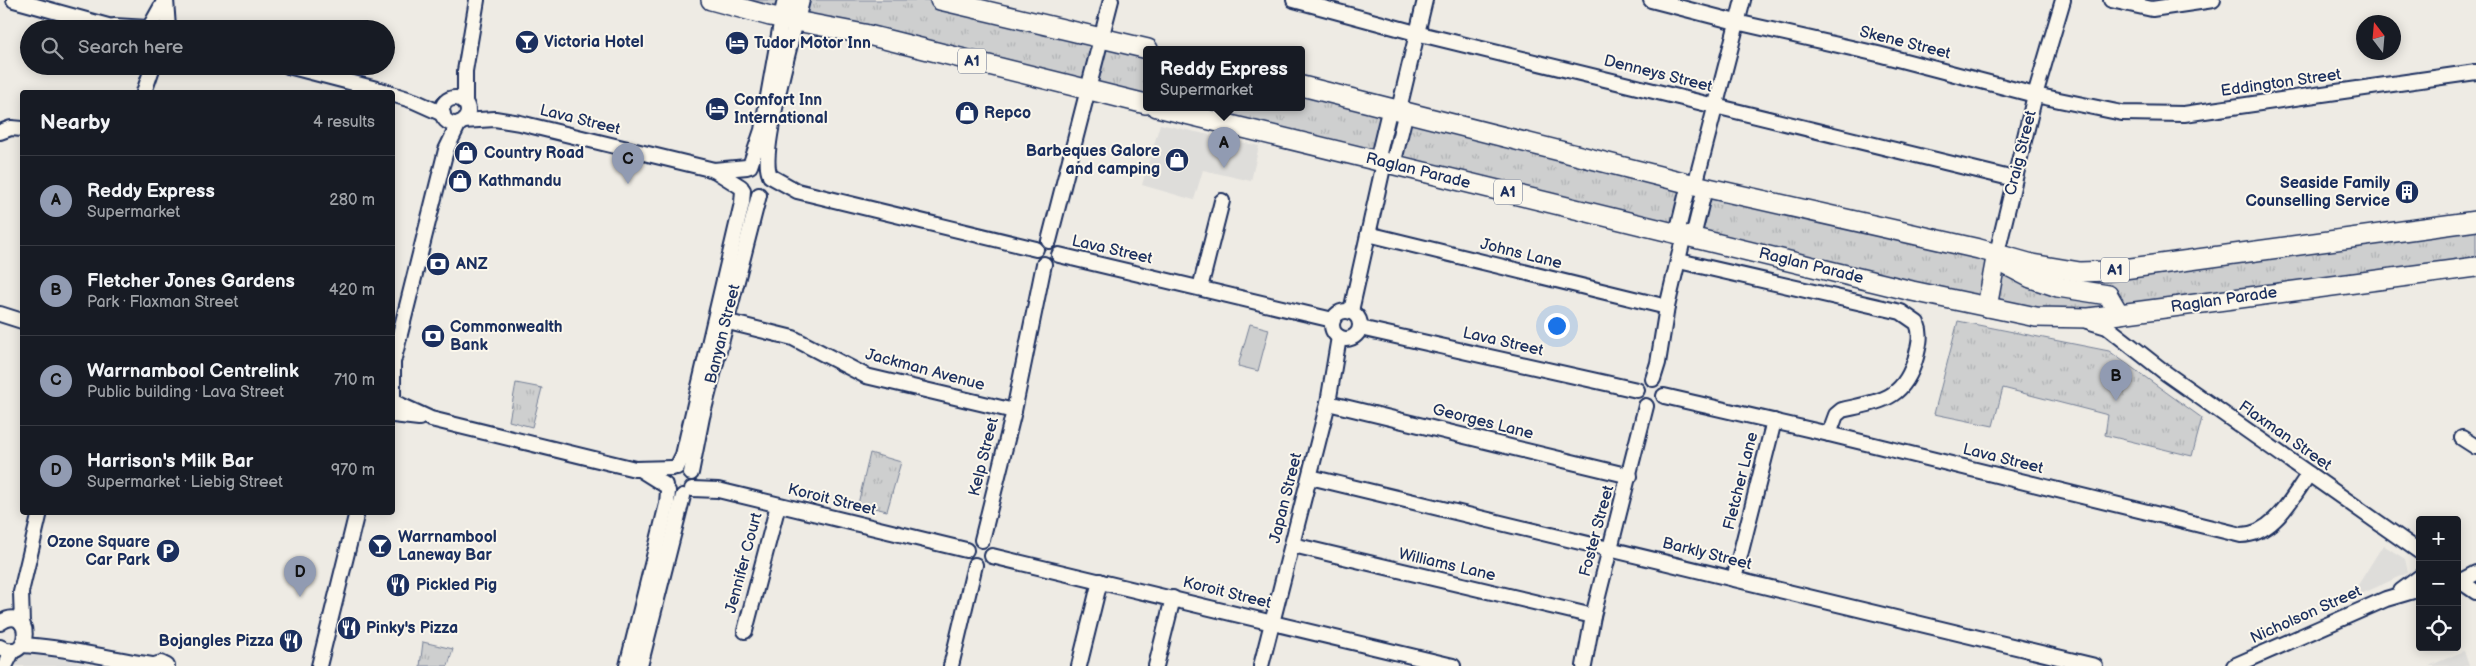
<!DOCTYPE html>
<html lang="en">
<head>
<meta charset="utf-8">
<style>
  :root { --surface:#171b24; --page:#20242c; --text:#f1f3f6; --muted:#9ea1a6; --line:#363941; --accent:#919bb2 }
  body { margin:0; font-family:"Balsamiq Sans",sans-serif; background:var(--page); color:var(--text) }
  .controls { position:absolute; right:15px; bottom:15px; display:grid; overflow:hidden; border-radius:5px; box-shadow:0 2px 12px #0003 }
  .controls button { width:45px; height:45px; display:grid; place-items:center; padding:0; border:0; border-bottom:1px solid var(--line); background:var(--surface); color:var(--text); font:25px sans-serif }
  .compass { position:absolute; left:2356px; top:15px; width:45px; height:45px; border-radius:50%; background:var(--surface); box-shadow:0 2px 12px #0003; rotate:344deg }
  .you { position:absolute; left:1556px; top:325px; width:18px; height:18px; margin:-12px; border:4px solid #fff; border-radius:50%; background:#1a73e8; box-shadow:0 0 0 8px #1a73e833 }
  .badge { display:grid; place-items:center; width:32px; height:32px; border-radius:50%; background:var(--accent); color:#111; font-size:16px; font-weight:700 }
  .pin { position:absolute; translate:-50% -41px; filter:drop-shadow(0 1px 2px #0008) }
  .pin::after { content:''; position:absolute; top:26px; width:18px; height:15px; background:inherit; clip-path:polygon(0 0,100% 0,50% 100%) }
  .popup { position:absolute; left:1143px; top:46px; width:162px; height:65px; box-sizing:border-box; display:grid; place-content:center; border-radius:5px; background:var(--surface); filter:drop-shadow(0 1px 4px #0005); font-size:16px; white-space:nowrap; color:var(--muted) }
  .popup b { font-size:19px; color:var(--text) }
  .popup::after { content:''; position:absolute; left:50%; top:100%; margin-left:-10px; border:10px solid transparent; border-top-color:var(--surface) }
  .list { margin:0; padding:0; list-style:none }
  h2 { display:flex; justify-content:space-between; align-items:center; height:65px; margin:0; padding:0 20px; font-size:21px }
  h2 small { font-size:16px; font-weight:400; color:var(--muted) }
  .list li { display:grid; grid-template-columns:32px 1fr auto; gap:15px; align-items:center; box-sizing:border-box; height:90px; padding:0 20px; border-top:1px solid var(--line) }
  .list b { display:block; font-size:19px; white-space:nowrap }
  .list p { margin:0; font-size:16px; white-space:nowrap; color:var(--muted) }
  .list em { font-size:16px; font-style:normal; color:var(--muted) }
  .icon { flex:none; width:28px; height:28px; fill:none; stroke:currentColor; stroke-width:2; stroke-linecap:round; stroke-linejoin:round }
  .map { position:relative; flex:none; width:2476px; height:666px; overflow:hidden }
  .search { position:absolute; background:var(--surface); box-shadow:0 2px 12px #0003; left:20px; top:20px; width:375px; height:55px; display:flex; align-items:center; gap:12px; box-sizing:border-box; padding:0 18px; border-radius:28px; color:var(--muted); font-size:19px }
  .panel { position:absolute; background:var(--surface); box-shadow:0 2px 12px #0003; left:20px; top:90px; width:375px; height:425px; border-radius:5px }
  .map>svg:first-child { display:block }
</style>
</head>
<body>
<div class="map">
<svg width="2476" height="666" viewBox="0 0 2476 666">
  <defs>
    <pattern id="grass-tufts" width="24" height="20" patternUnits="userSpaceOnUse" patternTransform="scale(1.25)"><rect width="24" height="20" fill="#cecfcf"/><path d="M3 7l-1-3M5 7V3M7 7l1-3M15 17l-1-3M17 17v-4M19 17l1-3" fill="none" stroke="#b0b2b4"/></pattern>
  </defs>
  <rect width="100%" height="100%" fill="#eeebe4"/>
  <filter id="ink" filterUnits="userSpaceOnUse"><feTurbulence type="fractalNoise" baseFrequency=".02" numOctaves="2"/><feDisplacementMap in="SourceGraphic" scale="10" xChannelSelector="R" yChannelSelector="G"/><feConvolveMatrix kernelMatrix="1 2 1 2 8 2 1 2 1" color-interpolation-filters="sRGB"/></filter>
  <g filter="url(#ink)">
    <g fill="#deddda">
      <path d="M1160 124 1259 146 1251 181 1203 170 1194 200 1142 185Z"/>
      <path d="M2383 545 2405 559 2408 573 2361 594 2358 585Z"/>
      <path d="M18 649 95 666H9Z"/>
      <path d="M2464 651 2469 666H2429Z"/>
    </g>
    <g fill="url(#grass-tufts)" stroke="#747f96">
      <path d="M711 0H940L1146 49V104Z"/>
      <path d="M1302 86 2063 270 2476 221V266L2054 319 1157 107H1302Z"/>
      <path d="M1958 321 2109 351 2202 418 2192 456 2105 435 2108 415 2003 388 1993 426 1934 414Z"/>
      <path d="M516 383 542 388 532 427 509 421Z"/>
      <path d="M870 453 901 462 887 511 858 504Z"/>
      <path d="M423 642 453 649 448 666H420Z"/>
    </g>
    <path fill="#cecfcf" stroke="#747f96" d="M1250 324 1269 329 1258 371 1238 366Z"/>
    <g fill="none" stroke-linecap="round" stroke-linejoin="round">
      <g stroke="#1b2f5e" stroke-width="18">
        <g id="minor">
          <path d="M14 0 119 29"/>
          <path d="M166 0 168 28"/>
          <path d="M1294 0 1416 33 2014 179"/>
          <path d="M1651 0 1736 22 1878 54 2035 95 2122 113 2184 114 2476 72"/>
          <path d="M2111 0 2152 9 2213 0"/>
          <path d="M151 25 165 0"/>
          <path d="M114 26 148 28"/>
          <path d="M288 66 388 92"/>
          <path d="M144 92 153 66"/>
          <path d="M392 94 414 101 443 114"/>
          <circle cx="455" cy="111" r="13"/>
          <path d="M465 103V71L477 0"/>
          <path d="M1399 109 1425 0"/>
          <path d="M463 121 495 119 520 123 714 170 747 167"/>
          <path d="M0 132 11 128 22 129"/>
          <path d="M1377 161 1390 107"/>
          <path d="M1393 165 1406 111"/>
          <path d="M750 166 762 130 782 18"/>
          <path d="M714 170 741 187"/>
          <path d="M769 173C761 150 789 49 796 21"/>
          <path d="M770 176 797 191 1036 249"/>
          <path d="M1695 185 1743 0"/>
          <path d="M1677 233 1689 184"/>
          <path d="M1368 234 1667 307"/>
          <path d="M1693 237 1705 188"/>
          <path d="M1049 241 1111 0"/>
          <path d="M1997 253 2035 95 2063 0"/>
          <path d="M1059 255 1333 320"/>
          <path d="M1679 261 1901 312 1917 323C1922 335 1919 345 1916 357 1904 400 1881 401 1842 410L1836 415 1829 434"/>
          <path d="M1200 288 1222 201"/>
          <circle cx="1346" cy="325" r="14"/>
          <path d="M1351 311 1384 163"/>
          <path d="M0 314 22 321"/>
          <path d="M716 319 793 338 866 376 1014 411"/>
          <path d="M2087 321 2107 327 2167 374 2420 552"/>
          <path d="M1360 328 1637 390"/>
          <path d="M392 366 446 150 459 123"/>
          <path d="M1653 379 1658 363 1667 307 1684 235"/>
          <path d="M1664 396 1829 434 2241 535C2274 535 2292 497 2309 474"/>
          <path d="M393 398V364"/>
          <path d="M396 403 431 419 635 469 673 468"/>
          <path d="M1328 403 1630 476"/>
          <path d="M393 415 419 418"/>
          <path d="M2462 438 2476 447"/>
          <path d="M677 467 683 455 742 203 743 190"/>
          <path d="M641 470 665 485"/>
          <path d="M691 473 702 417 759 195"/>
          <path d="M1310 477 2095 666"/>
          <path d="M692 489 718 490 966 550"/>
          <path d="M982 540 1014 411 1044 264"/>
          <path d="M1293 545 1593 616"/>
          <path d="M992 556 1453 666"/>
          <path d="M1734 579 1774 421"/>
          <path d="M2457 579 2476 592"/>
          <path d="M2461 581 2476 573"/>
          <path d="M2401 591 2420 577"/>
          <path d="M0 623C33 601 33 666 0 647"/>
          <path d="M22 624 21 592 40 512"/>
          <path d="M745 631 778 505"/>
          <path d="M22 645C67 647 108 659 152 665"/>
          <path d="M5 666 13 650"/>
          <path d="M151 666 161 663 167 666"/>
          <path d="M319 666 357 512"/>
          <path d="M627 666 667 504 668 491"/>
          <path d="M640 666 683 496"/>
          <path d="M951 666 975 565"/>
          <path d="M1079 666 1100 581"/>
          <path d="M1156 666 1173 598"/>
          <path d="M1261 666 1328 403 1339 337"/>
          <path d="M1584 666 1593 616 1646 406"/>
          <path d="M2234 666 2386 599 2420 589"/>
        </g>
      </g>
      <g stroke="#1b2f5e" stroke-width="20">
        <g id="major">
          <path d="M782 18 786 0"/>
          <path d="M796 21 801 0"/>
        </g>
      </g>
      <g stroke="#1b2f5e" stroke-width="22">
        <g id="highway">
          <path d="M711 0 770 16 864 34 1146 104"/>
          <path d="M940 0 1148 49"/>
          <path d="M1302 86 1695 185 1979 249 2032 264 2080 272 2109 271 2476 221"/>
          <path d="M1157 107 1912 291 2036 317 2089 318 2476 267"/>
          <path d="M2008 266 2031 278 2058 287 2108 295 2119 314"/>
          <path d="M1987 307 1997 253"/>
        </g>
      </g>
      <use href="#minor" stroke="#fbf7ec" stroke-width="14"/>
      <use href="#major" stroke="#fbf7ec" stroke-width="16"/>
      <use href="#highway" stroke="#fbf7ec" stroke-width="19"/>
    </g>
  </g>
  <defs>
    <g id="bar-disc" transform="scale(1.25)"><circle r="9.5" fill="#1b2f5e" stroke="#fbf7ec"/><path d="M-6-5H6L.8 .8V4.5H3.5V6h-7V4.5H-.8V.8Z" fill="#fff"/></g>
    <g id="hotel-disc" transform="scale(1.25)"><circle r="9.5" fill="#1b2f5e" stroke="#fbf7ec"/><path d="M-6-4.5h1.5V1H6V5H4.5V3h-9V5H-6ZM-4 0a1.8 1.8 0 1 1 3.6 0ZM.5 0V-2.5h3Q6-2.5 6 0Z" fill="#fff"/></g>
    <g id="shop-disc" transform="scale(1.25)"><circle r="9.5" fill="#1b2f5e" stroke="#fbf7ec"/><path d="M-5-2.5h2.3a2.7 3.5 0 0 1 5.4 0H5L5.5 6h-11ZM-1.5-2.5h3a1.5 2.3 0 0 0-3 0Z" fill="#fff"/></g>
    <g id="building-disc" transform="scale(1.25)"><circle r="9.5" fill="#1b2f5e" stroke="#fbf7ec"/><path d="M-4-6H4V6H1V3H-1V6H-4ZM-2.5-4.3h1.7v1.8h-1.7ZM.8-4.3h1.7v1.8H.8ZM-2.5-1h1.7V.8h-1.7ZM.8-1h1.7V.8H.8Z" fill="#fff"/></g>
    <g id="bank-disc" transform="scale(1.25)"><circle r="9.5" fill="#1b2f5e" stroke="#fbf7ec"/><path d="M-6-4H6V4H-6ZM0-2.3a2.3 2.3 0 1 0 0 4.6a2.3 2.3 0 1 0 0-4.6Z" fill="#fff"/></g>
    <g id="parking-disc" transform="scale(1.25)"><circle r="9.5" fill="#1b2f5e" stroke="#fbf7ec"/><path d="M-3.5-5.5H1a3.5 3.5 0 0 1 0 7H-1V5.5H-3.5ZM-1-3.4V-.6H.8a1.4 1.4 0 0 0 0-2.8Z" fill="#fff"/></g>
    <g id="restaurant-disc" transform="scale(1.25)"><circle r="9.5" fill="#1b2f5e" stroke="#fbf7ec"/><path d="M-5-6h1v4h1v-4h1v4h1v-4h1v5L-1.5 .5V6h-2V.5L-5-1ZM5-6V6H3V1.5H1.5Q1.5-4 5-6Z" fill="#fff"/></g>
  </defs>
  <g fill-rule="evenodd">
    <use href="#bar-disc" x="527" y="42"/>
    <use href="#hotel-disc" x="737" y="43"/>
    <use href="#hotel-disc" x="717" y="109"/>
    <use href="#shop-disc" x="967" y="113"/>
    <use href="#shop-disc" x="466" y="153"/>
    <use href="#shop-disc" x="1177" y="160"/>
    <use href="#shop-disc" x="460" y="181"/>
    <use href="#building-disc" x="2407" y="192"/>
    <use href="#bank-disc" x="438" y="264"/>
    <use href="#bank-disc" x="433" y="336"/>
    <use href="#bar-disc" x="380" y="546"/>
    <use href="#parking-disc" x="168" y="551"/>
    <use href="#restaurant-disc" x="398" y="585"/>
    <use href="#restaurant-disc" x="349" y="628"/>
    <use href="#restaurant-disc" x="291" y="641"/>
  </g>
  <g text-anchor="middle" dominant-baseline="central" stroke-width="4" stroke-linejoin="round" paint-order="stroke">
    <g fill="#fbf7ec" stroke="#5e6b89" stroke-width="1">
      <rect x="958" y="48.5" width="28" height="25" rx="4"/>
      <rect x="1494" y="179.5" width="28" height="25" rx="4"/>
      <rect x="2101" y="257.5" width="28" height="25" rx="4"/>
    </g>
    <g font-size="15" font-weight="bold" fill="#1b2f5e">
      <text x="972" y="61">A1</text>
      <text x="1508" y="192">A1</text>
      <text x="2115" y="270">A1</text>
    </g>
    <g font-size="16" font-weight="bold" fill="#1b2f5e" stroke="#fbf7ec" text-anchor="start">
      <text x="544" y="42">Victoria Hotel</text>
      <text x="754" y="43">Tudor Motor Inn</text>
      <text x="734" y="100">Comfort Inn<tspan x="734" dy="18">International</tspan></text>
      <text x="984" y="113">Repco</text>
      <text x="1160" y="151" text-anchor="end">Barbeques Galore<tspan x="1160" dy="18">and camping</tspan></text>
      <text x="484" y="153">Country Road</text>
      <text x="478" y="181">Kathmandu</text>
      <text x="2390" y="183" text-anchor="end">Seaside Family<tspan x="2390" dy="18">Counselling Service</tspan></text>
      <text x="456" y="264">ANZ</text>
      <text x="450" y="327">Commonwealth<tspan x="450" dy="18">Bank</tspan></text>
      <text x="398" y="537">Warrnambool<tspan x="398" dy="18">Laneway Bar</tspan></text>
      <text x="150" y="542" text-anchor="end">Ozone Square<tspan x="150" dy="18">Car Park</tspan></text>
      <text x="416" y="585">Pickled Pig</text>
      <text x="366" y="628">Pinky's Pizza</text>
      <text x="274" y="641" text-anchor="end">Bojangles Pizza</text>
    </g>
    <g font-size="16" fill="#1b2f5e" stroke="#fbf7ec">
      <text transform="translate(1905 43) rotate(14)">Skene Street</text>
      <text transform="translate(1658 74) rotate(14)">Denneys Street</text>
      <text transform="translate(2281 83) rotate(-8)">Eddington Street</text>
      <text transform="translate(580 120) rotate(14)">Lava Street</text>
      <text transform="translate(2021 153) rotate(-76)">Craig Street</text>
      <text transform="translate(1418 171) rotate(14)">Raglan Parade</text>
      <text transform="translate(1112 250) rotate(13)">Lava Street</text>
      <text transform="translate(1521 254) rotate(14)">Johns Lane</text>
      <text transform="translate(1811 266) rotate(14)">Raglan Parade</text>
      <text transform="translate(2224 300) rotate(-8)">Raglan Parade</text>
      <text transform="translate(723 334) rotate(-76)">Banyan Street</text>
      <text transform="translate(1503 342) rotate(13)">Lava Street</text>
      <text transform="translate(925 370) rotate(15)">Jackman Avenue</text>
      <text transform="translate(1483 422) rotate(14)">Georges Lane</text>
      <text transform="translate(2285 436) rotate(35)">Flaxman Street</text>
      <text transform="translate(984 457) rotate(-76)">Kelp Street</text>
      <text transform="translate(2003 459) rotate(14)">Lava Street</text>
      <text transform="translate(1741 481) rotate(-76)">Fletcher Lane</text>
      <text transform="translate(1286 498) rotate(-76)">Japan Street</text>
      <text transform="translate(832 500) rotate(14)">Koroit Street</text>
      <text transform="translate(1597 531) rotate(-75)">Foster Street</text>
      <text transform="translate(1707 554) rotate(14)">Barkly Street</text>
      <text transform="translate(744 563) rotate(-75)">Jennifer Court</text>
      <text transform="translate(1447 565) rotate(13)">Williams Lane</text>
      <text transform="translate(1227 593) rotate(14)">Koroit Street</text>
      <text transform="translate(2306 615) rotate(-24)">Nicholson Street</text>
    </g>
  </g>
</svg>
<div class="controls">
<button>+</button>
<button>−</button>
<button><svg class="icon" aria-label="locate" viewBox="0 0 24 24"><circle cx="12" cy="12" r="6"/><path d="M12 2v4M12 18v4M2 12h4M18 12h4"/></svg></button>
</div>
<svg class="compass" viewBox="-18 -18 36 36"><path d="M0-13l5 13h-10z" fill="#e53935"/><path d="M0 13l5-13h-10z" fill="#9ea1a6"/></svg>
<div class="you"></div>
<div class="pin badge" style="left:1224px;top:168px">A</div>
<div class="popup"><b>Reddy Express</b>Supermarket</div>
<div class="pin badge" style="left:2116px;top:401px">B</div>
<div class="pin badge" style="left:628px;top:184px">C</div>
<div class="pin badge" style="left:300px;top:597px">D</div>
<div class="search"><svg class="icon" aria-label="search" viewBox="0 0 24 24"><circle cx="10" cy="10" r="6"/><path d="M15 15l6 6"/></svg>Search here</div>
<section class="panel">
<h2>Nearby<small>4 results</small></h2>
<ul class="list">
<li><span class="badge">A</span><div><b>Reddy Express</b><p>Supermarket</p></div><em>280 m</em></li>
<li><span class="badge">B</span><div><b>Fletcher Jones Gardens</b><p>Park · Flaxman Street</p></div><em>420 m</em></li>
<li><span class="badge">C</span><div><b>Warrnambool Centrelink</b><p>Public building · Lava Street</p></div><em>710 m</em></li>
<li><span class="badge">D</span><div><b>Harrison's Milk Bar</b><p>Supermarket · Liebig Street</p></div><em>970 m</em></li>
</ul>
</section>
</div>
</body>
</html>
